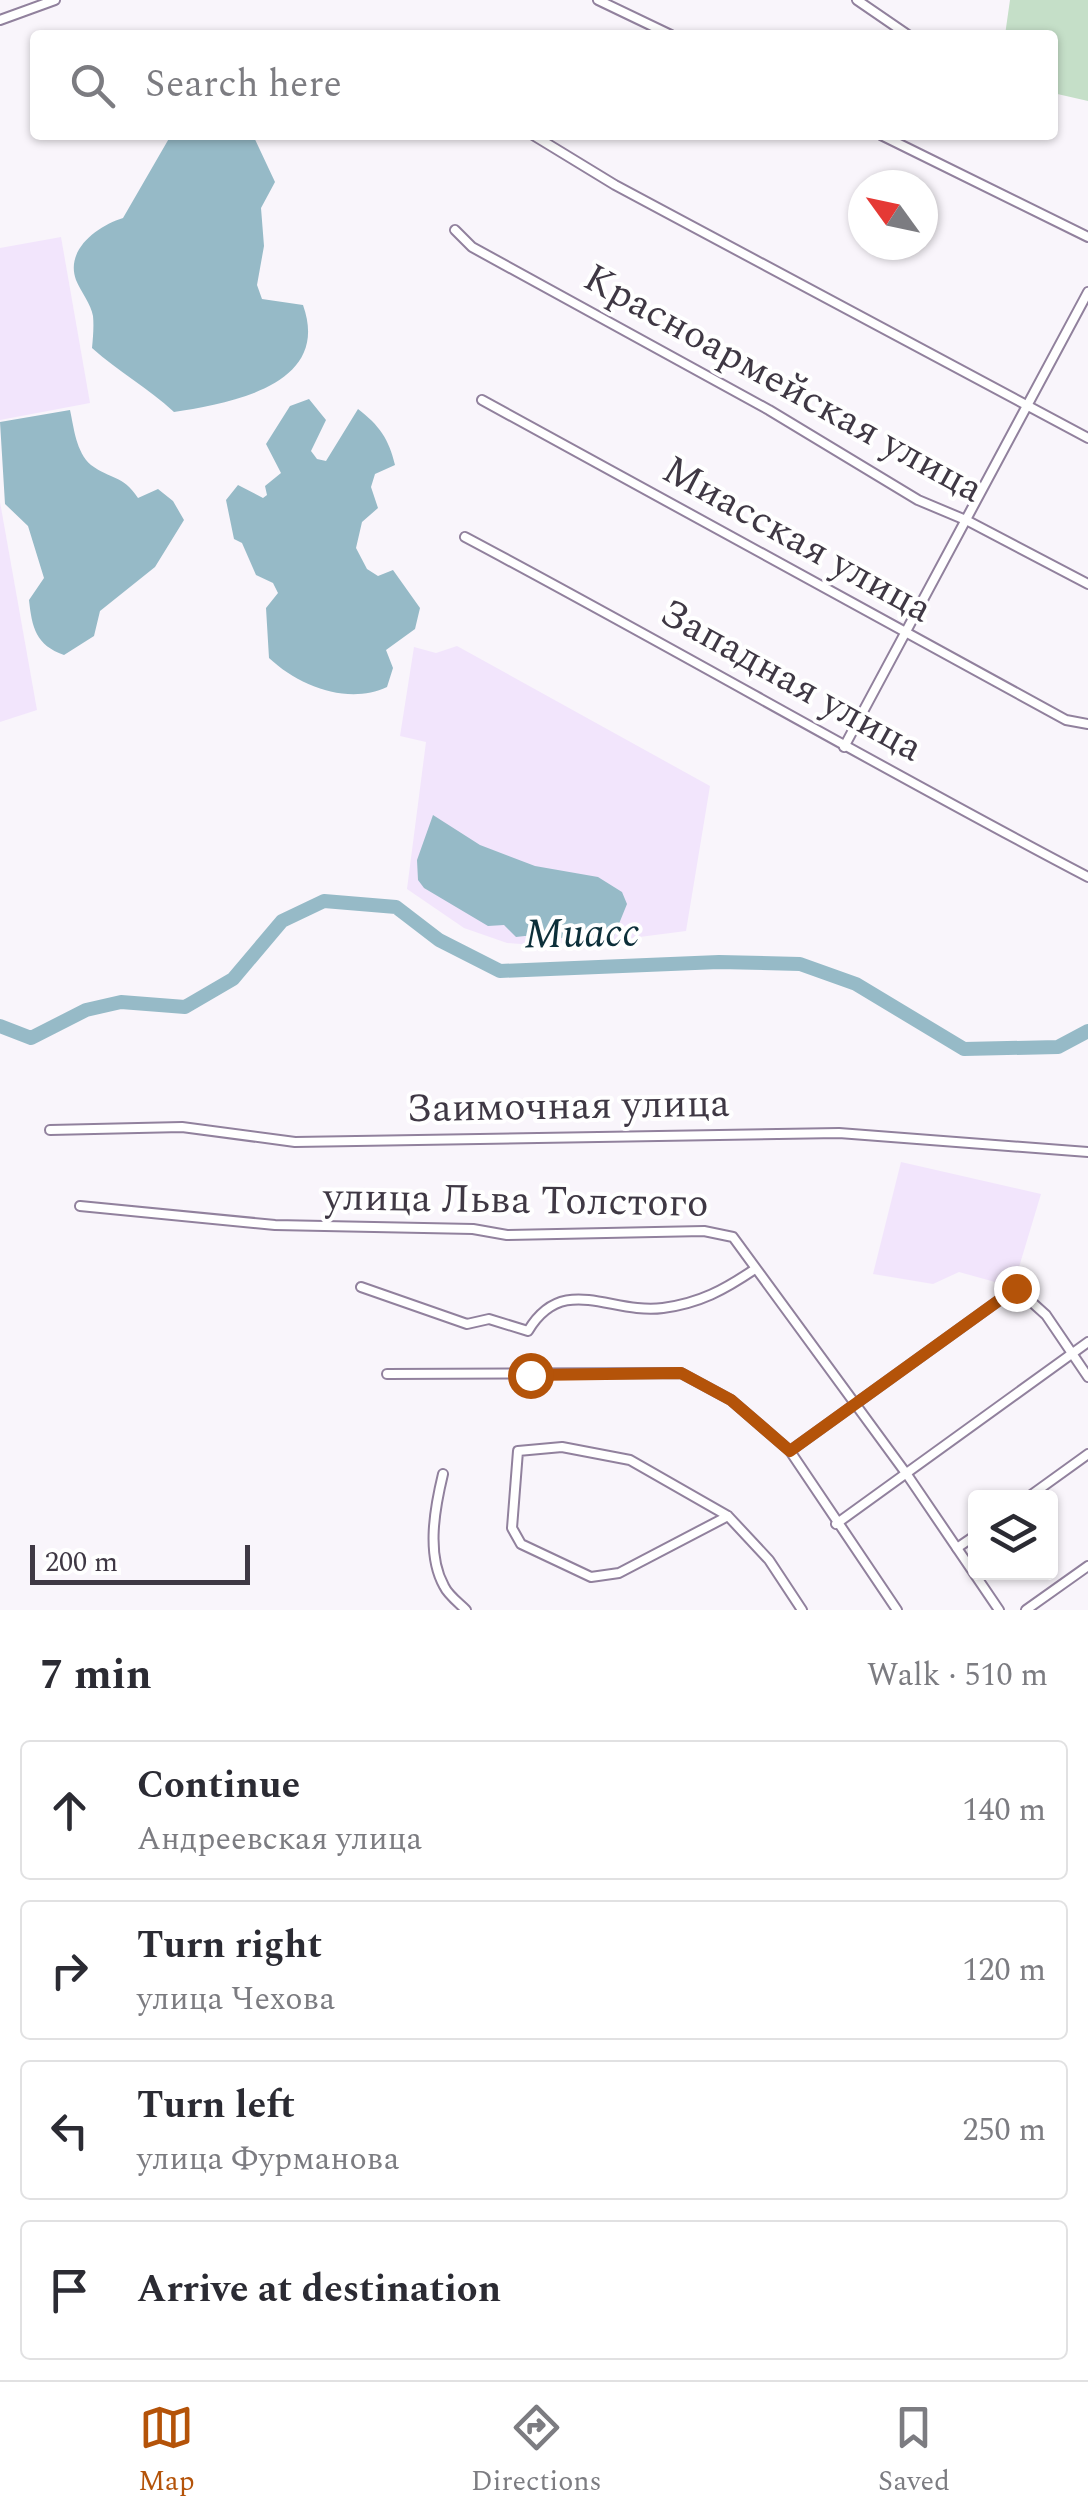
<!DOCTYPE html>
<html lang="en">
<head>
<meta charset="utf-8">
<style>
  :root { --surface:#fff; --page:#f2f2f3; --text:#2b2b33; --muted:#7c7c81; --line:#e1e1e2; --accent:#b45309 }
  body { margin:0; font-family:Spectral,serif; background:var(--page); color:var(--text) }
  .controls { position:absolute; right:30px; bottom:30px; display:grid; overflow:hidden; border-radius:10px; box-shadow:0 2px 8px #0004 }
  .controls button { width:90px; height:90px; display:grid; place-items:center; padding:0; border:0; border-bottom:2px solid var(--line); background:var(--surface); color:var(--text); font:50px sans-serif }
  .compass { position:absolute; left:848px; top:170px; width:90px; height:90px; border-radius:50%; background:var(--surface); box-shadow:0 2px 8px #0004; rotate:303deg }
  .scale { position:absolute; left:30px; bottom:25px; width:220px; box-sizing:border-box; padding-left:10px; border:5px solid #3f3844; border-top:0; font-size:28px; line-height:35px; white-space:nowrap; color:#3f3844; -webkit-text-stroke:8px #fff; paint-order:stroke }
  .stop { position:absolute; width:30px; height:30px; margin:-22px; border:8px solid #b45309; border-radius:50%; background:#fff }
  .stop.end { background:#b45309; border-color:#fff; box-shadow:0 2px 10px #0008 }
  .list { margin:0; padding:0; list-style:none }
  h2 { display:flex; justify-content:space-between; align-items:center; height:130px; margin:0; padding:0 40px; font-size:42px }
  h2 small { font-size:32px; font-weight:400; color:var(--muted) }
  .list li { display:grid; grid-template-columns:65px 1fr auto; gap:30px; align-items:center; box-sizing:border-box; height:140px; margin:0 20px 20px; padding:0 20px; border:2px solid var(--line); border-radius:10px }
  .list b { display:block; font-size:38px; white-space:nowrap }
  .list p { margin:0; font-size:32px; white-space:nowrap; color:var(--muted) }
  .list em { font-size:32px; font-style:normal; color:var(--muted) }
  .icon { flex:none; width:55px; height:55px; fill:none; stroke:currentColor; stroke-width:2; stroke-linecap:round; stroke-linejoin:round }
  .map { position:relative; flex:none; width:1088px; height:1610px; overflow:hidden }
  .search { position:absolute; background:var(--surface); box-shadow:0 2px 8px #0004; left:30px; right:30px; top:30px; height:110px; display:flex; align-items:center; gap:25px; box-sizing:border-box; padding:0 35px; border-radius:10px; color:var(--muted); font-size:38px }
  .sheet { height:770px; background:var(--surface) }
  nav { display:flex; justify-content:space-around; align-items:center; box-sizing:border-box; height:140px; border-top:2px solid var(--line); background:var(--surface); font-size:28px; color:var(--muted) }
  nav a { display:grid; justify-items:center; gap:5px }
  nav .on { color:var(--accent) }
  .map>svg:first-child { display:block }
</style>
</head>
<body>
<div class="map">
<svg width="1088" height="1610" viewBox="0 0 1088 1610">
  <rect width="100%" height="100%" fill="#f9f5fb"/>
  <g fill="#f2e5fc">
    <path d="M61 237 90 403 0 420V248Z"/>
    <path d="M0 502 37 710 0 722Z"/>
    <path d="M457 646 710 786 686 931 624 939 596 950 507 943 464 928 407 889 426 742 400 736 414 647 436 653Z"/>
    <path d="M901 1162 1041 1194 1013 1287 959 1272 933 1284 873 1274Z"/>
  </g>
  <path fill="#c5dfc8" d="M1010 0H1088V101L1053 93V35H1005Z"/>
  <g fill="#96bac7">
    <path d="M171 135H253L275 182 261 208 264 246 257 285 262 299 303 305C332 386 230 403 174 412 148 388 119 372 92 348 93 338 94 326 93 316 91 304 81 292 76 280 65 250 97 226 123 218Z"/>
    <path d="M309 399 326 420 311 451 317 459 326 461 358 409C379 425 389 439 395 465L375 474 371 487 378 508 362 522 356 548 367 569 378 576 393 570 420 608 415 629 386 650 393 668 387 687C349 705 300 687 269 658L266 608 278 593 273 583 256 575 242 543 234 539 226 500 238 485 263 498 267 495 265 486 281 473 266 444 290 406Z"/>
    <path d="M70 410C74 428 76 452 91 465 111 480 122 474 138 498L158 489 173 501 184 520 155 567 100 611 94 636 64 655C36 645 32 628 29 600L44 578 28 526 5 504 0 422Z"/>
    <path d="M433 815 480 845 535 866 598 877 622 892 627 904 612 941C579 944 549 932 516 937L504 925 488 926 424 888 418 880 417 860Z"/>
  </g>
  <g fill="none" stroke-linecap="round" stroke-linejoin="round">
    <path stroke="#96bac7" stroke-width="14" d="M0 1026 31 1038 86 1010 121 1002 185 1007 233 979 282 921 324 901 396 907 439 940 500 971 719 962 800 964 856 984 964 1049 1058 1047 1088 1031"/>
    <g stroke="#91819d" stroke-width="12">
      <g id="street">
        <path d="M598 0 671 35"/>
        <path d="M857 0 908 35"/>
        <path d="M0 20 55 0"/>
        <path d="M533 135 615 185 1088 438"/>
        <path d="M881 135 1088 237"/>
        <path d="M455 230 472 247 769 410 918 500 968 521 1088 584"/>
        <path d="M482 400 1066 720 1088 724"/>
        <path d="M465 537C674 648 878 767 1088 877"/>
        <path d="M844 747 1088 292"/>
        <path d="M50 1130 182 1127 295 1142 839 1133 1088 1152"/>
        <path d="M80 1206 275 1225 473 1229 507 1235 704 1231 733 1237 908 1476 999 1610"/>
        <path d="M361 1287 467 1324 489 1319 528 1331C563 1272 611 1315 663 1308 700 1303 724 1290 755 1269"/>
        <path d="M387 1374 681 1373 731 1400 790 1451 897 1610"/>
        <path d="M790 1451 1016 1288 1046 1315 1088 1377"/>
        <path d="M443 1474C435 1507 426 1554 444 1586 448 1595 459 1603 466 1610"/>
        <path d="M1027 1498 1088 1454"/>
        <path d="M728 1516 619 1573 591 1577 521 1544 512 1528 518 1451 562 1447 630 1460 728 1516 769 1560 802 1610"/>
        <path d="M836 1524 1088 1342"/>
        <path d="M957 1548 976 1535"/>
        <path d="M1026 1610 1088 1566"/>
      </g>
    </g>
    <use href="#street" stroke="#fff" stroke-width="8"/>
  </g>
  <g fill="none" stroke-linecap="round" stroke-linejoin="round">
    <path stroke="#b45309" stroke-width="12" d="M530 1375 681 1373 731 1400 790 1451 1016 1288"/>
  </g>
  <g text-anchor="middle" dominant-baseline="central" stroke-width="8" stroke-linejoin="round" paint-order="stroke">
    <g font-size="40" fill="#3f3844" stroke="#fff">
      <text transform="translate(783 384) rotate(29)">Красноармейская улица</text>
      <text transform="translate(797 540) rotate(29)">Миасская улица</text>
      <text transform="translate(791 681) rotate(29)">Западная улица</text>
      <text transform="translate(568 1107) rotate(-1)">Заимочная улица</text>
      <text transform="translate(516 1201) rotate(1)">улица Льва Толстого</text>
    </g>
    <g font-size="42" font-style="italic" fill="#0c2f39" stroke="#fff">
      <text transform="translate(582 934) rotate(-1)">Миасс</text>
    </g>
  </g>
</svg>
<div class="controls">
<button><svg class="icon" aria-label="layers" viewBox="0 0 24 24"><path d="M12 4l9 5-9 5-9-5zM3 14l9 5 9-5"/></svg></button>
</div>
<svg class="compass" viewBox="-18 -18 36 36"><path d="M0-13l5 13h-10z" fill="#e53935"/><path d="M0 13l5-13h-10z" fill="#7c7c81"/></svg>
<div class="scale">200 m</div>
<div class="stop" style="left:530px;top:1375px"></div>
<div class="stop end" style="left:1016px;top:1288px"></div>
<div class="search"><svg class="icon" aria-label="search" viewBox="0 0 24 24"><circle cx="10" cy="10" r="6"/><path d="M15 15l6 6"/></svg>Search here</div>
</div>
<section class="sheet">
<h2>7 min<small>Walk · 510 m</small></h2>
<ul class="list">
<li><svg class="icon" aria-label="ahead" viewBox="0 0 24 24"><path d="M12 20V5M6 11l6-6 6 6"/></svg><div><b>Continue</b><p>Андреевская улица</p></div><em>140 m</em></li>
<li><svg class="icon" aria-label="right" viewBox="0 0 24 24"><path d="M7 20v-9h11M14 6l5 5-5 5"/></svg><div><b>Turn right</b><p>улица Чехова</p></div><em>120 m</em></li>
<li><svg class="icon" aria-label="left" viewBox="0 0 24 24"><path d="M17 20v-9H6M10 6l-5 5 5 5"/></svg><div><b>Turn left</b><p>улица Фурманова</p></div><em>250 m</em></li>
<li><svg class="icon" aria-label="arrive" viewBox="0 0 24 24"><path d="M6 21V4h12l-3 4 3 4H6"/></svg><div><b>Arrive at destination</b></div></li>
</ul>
</section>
<nav>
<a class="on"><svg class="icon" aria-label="map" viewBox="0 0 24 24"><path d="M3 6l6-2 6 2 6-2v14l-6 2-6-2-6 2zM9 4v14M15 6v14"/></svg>Map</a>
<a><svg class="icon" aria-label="directions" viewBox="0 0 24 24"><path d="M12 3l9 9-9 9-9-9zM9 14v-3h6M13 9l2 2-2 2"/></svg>Directions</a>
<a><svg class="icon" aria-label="saved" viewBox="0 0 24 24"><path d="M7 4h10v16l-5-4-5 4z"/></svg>Saved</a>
</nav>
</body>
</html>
